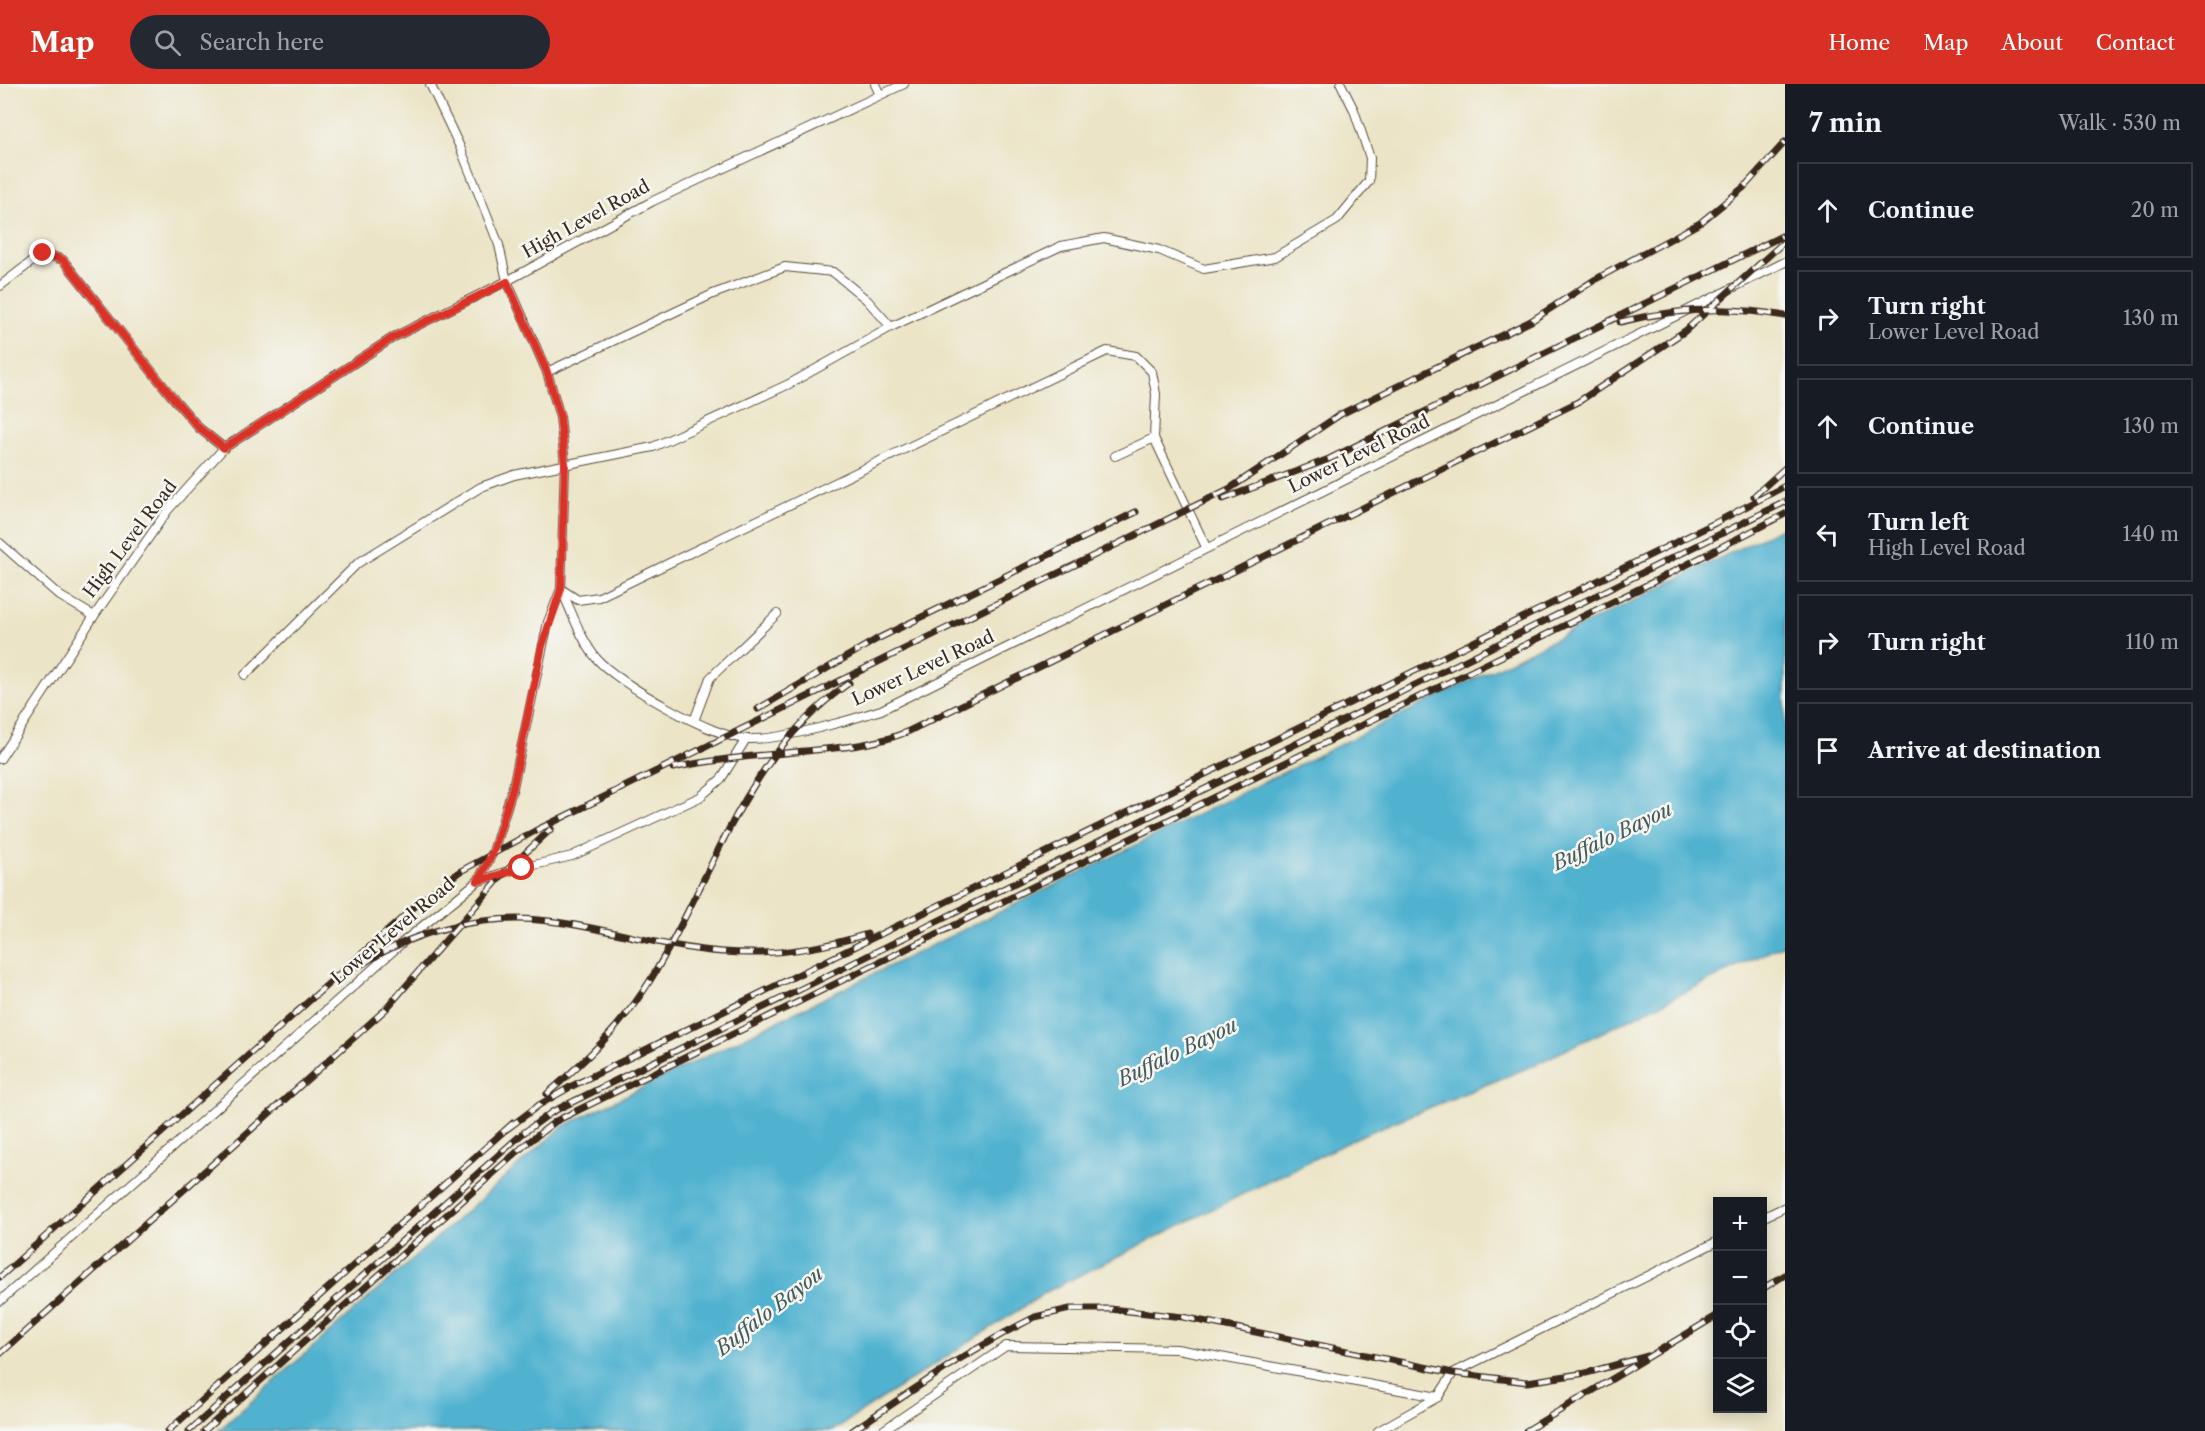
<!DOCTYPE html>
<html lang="en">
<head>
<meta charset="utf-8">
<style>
  :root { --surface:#171b24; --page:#242831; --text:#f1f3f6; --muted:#9ea1a6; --line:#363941; --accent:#d93025 }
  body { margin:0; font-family:"Libre Caslon Text",serif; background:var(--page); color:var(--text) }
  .controls { position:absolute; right:18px; bottom:18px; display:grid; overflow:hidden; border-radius:0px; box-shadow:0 3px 15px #0003 }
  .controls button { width:54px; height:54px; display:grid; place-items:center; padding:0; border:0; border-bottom:2px solid var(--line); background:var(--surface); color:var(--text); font:30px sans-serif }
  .stop { position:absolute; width:18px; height:18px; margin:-14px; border:4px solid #d93025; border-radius:50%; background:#fff }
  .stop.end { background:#d93025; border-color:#fff; box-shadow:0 2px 6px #0008 }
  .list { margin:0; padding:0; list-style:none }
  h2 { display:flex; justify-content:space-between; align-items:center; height:78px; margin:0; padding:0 24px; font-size:26px }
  h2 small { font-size:20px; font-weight:400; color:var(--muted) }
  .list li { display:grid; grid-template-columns:39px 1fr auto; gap:18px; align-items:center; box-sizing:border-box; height:96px; margin:0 12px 12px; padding:0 12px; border:2px solid var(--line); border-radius:0px }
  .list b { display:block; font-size:22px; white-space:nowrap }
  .list p { margin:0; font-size:20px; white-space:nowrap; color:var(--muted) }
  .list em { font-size:20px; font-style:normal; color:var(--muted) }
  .icon { flex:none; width:33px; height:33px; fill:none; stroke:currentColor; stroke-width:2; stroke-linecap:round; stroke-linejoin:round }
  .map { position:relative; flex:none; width:1785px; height:1347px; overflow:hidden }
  header { display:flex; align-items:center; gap:36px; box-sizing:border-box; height:84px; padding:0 30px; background:var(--accent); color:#fff }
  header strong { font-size:28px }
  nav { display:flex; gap:33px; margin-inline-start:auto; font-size:21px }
  .search { width:420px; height:54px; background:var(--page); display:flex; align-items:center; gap:15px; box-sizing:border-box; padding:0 21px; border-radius:33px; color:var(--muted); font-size:22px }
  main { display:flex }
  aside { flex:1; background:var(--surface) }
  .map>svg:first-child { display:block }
</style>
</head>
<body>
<header>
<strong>Map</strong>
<div class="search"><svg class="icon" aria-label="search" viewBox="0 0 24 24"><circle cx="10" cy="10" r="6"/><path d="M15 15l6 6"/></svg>Search here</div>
<nav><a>Home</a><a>Map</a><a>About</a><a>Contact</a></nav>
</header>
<main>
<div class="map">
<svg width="1785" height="1347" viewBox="0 0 1785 1347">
  <rect width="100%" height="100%" fill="#f6f6f2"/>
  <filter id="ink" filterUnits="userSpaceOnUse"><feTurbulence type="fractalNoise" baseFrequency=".0167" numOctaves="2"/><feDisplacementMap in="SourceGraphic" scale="12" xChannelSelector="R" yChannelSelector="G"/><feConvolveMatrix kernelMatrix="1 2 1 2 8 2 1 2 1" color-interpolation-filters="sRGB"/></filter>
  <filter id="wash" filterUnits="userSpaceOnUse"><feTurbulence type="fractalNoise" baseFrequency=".008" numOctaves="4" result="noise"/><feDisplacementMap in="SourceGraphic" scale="24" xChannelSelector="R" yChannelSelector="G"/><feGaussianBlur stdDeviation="1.35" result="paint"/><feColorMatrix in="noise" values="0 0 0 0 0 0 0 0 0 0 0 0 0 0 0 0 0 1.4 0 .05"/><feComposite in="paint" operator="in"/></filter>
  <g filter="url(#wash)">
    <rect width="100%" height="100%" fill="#ebe4c6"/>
    <path fill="#51b2d0" stroke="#466e77" stroke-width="1.5" d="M1785 442V860L1532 982 1362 1051 1048 1207 832 1347H218L562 1043Z"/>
  </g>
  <g filter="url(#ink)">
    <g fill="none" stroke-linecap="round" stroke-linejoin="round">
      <g stroke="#554637" stroke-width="10">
        <g id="service">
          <path d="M875 0 880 11"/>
          <path d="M0 202 43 169 63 176 169 309 199 344 224 364"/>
          <path d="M547 288 713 210 785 183 833 188 867 216 891 243"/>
          <path d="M1115 372 1154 354"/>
          <path d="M0 459 60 512 94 532"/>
          <path d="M561 505C572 528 580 554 596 574 617 599 715 655 748 655 782 656 848 637 881 626L1785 178"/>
          <path d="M564 507 578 516 599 513 1107 267 1136 272 1152 288 1156 310 1154 354 1206 463"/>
          <path d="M245 591 358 479 481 403 514 391 653 363 789 300 891 243 1061 162 1104 154 1159 166 1204 185 1275 173 1337 136 1369 97 1370 74 1354 26 1341 0"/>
          <path d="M694 637 710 594 777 530"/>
          <path d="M0 675 94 532 168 426 224 364 394 253 507 197 653 117 904 0"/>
          <path d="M479 797 505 788 572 772 700 713 721 695 746 655"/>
          <path d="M1762 1134 1785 1123"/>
          <path d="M0 1217 403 858 478 797 493 768 513 703 548 538 561 505 565 380 560 333 547 288 507 197 499 161 460 63 430 0"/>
          <path d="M882 1347 1006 1262 1177 1265 1438 1313"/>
          <path d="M1378 1347 1438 1313 1453 1289 1718 1157"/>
        </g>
      </g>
      <use href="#service" stroke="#fff" stroke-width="8"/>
      <g stroke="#3b2a1e" stroke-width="7">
        <g id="rail">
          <path d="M1620 238C1673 225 1731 222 1785 232"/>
          <path d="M1754 412 1785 384"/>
          <path d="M1223 415 1329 375 1782 152"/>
          <path d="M758 625 877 555 1136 428"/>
          <path d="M673 684C720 674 768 671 815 666 848 663 879 660 909 647L1578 318 1685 247 1785 157"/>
          <path d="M359 882C415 846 483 829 549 837 608 844 665 864 723 868 773 872 820 865 867 850"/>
          <path d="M547 1010C587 975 623 941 651 895 716 789 741 675 849 599"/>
          <path d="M507 1045 539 1021 570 1003 1715 439 1785 402"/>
          <path d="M0 1193 421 817 459 788 535 747 1229 405 1341 330 1531 237 1596 195 1700 139 1744 103 1785 58"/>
          <path d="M1762 1205 1785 1191"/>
          <path d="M0 1270 386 925 505 788 551 745"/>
          <path d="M168 1347 513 1039"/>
          <path d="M189 1347 522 1050 552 1028 1785 418"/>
          <path d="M204 1347 526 1060 556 1037 1655 497 1785 430"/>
          <path d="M852 1347 956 1277 1006 1248 1035 1233 1070 1225H1110L1183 1233 1453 1289 1527 1298 1586 1289 1648 1272"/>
          <path d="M1526 1347 1718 1231"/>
        </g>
      </g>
      <use href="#rail" stroke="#f6f6f2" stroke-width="4.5" stroke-dasharray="14" stroke-linecap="butt"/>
    </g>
  </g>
  <g fill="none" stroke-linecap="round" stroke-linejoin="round" filter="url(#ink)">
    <path stroke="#d93025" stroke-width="8" d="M43 169 63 176 169 309 199 344 224 364 394 253 507 198 547 288 560 333 565 380 561 505 542 562 513 703 493 768 478 797 522 784"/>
  </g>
  <g text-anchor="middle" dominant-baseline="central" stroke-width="5" stroke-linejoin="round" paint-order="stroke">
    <g font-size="18" fill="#3b2a1e" stroke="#f6f6f2">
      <text transform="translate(586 135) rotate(-29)">High Level Road</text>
      <text transform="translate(1359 370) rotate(-26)">Lower Level Road</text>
      <text transform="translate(130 455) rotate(-53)">High Level Road</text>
      <text transform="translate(923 584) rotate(-25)">Lower Level Road</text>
      <text transform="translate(393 847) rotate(-40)">Lower Level Road</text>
    </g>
    <g font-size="20" font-style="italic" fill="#435a5c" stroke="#f6f6f2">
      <text transform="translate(1612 752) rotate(-26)">Buffalo Bayou</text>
      <text transform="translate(1177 968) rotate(-26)">Buffalo Bayou</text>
      <text transform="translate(769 1227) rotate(-38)">Buffalo Bayou</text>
    </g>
  </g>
</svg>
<div class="controls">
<button>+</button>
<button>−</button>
<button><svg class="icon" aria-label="locate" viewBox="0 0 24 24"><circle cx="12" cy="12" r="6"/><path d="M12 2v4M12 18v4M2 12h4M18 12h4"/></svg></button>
<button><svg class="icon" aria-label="layers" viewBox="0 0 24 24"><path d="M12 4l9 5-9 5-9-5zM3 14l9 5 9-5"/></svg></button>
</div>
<div class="stop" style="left:522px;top:784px"></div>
<div class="stop end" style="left:43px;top:169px"></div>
</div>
<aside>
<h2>7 min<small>Walk · 530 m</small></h2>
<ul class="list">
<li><svg class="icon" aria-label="ahead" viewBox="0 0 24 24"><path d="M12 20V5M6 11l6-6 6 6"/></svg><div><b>Continue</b></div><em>20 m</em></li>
<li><svg class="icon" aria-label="right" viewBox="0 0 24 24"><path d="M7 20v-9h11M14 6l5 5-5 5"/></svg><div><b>Turn right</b><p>Lower Level Road</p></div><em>130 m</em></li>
<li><svg class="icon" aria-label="ahead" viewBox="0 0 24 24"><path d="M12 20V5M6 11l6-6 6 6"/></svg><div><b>Continue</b></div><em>130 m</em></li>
<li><svg class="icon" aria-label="left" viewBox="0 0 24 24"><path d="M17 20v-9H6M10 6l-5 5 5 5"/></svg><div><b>Turn left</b><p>High Level Road</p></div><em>140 m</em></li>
<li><svg class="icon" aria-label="right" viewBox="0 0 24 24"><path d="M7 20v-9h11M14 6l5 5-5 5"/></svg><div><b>Turn right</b></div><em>110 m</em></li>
<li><svg class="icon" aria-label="arrive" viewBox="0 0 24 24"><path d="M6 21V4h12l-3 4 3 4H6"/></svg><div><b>Arrive at destination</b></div></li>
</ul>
</aside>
</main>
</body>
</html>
